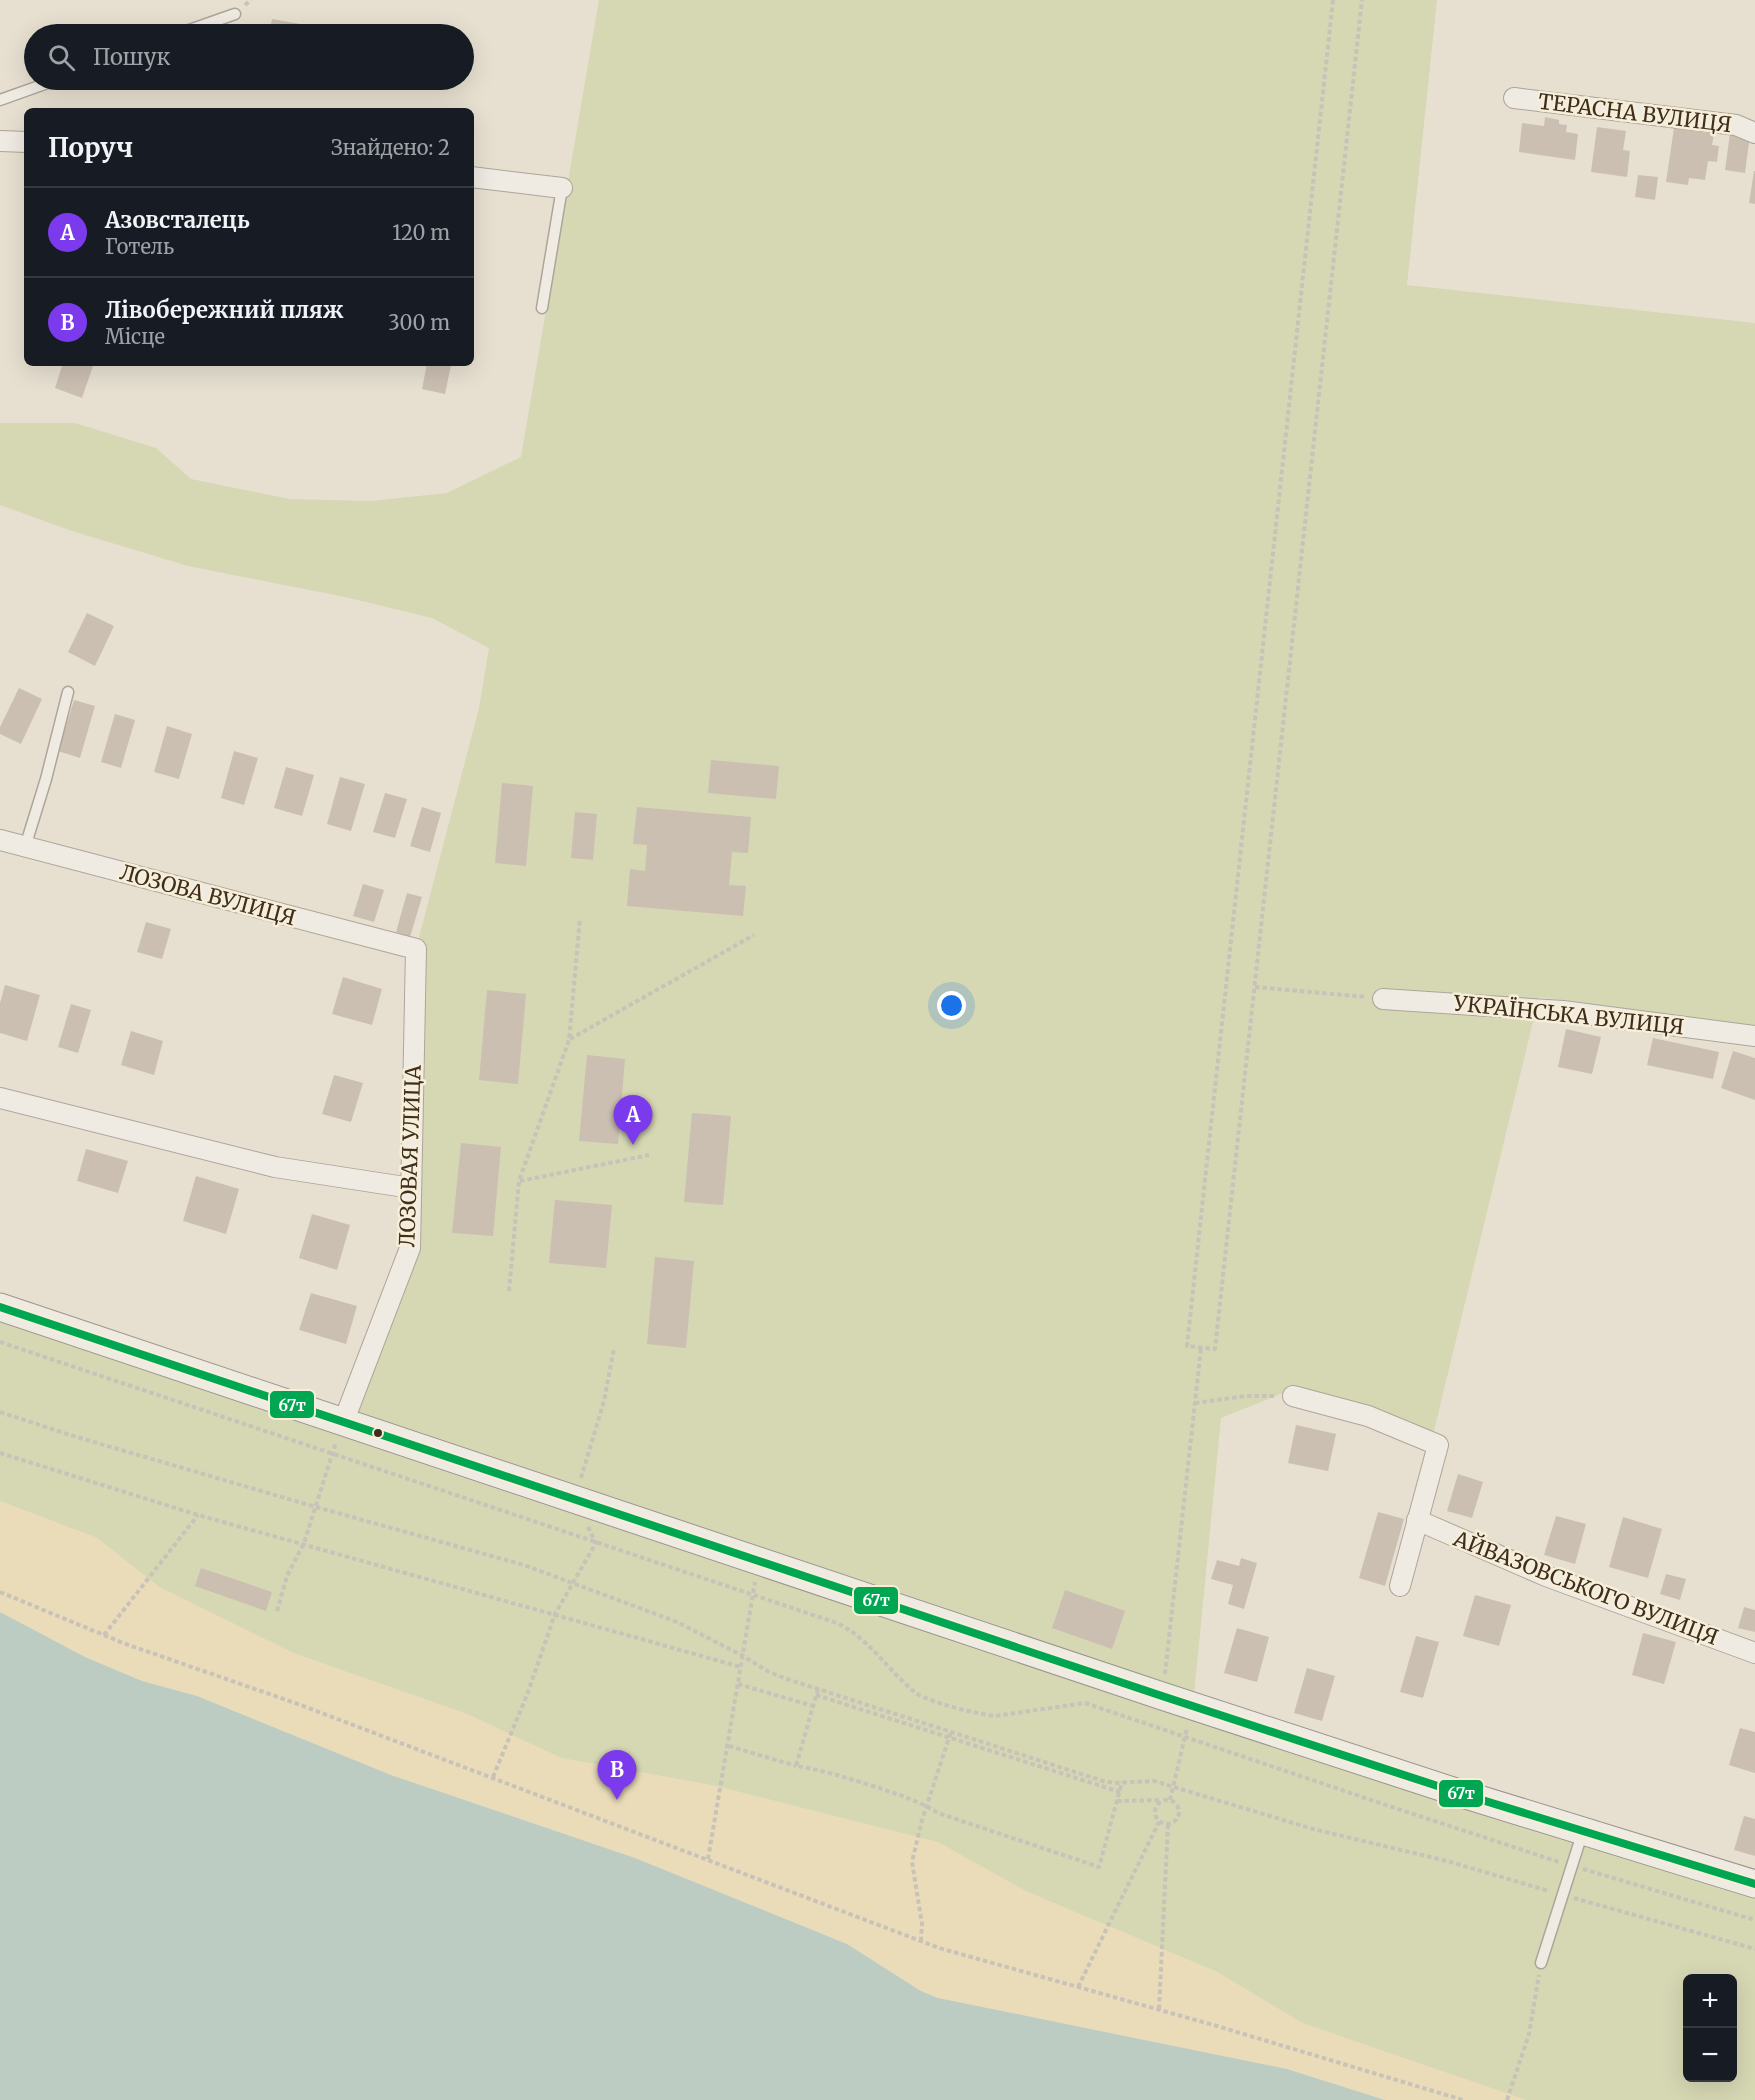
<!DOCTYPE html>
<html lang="uk">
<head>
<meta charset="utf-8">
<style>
  :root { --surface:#171b24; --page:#242831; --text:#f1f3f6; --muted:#9ea1a6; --line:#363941; --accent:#7c3aed }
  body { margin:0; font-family:Merriweather,serif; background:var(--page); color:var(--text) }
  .controls { position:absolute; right:18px; bottom:18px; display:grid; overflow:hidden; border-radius:9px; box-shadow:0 6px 24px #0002 }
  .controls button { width:54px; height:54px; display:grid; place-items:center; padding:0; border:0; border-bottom:2px solid var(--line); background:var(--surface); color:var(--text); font:30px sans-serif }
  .you { position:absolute; left:952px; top:1006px; width:21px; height:21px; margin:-15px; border:4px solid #fff; border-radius:50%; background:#1a73e8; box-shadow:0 0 0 9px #1a73e833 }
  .badge { display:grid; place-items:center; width:39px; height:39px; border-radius:50%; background:var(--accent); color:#fff; font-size:20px; font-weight:700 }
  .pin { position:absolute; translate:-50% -50px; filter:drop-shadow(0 2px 3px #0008) }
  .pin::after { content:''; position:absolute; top:32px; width:21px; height:18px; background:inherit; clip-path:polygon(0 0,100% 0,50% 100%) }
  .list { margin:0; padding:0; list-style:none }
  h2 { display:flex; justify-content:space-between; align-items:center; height:78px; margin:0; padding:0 24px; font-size:26px }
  h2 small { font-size:20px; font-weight:400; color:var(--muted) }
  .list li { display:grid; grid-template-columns:39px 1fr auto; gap:18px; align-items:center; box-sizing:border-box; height:90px; padding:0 24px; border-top:2px solid var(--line) }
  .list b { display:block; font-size:22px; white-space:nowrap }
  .list p { margin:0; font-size:20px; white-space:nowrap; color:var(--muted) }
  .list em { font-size:20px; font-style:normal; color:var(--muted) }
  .icon { flex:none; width:33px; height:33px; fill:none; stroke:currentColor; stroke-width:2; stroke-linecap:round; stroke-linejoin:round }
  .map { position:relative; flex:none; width:1755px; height:2100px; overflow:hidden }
  .search { position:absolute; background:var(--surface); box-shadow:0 6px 24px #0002; left:24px; top:24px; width:450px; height:66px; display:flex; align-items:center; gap:15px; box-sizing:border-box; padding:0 21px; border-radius:33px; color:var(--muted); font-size:22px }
  .panel { position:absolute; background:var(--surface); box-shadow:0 6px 24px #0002; left:24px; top:108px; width:450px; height:258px; border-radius:9px }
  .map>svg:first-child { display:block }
</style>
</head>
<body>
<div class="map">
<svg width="1755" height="2100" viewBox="0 0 1755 2100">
  <rect width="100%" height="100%" fill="#e7e0d1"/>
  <path fill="#d6d7b3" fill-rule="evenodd" d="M599 0H1437L1407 285 1755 323V1026L1539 997 1433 1435 1293 1389 1221 1418 1193 1705 1755 1884V2100H1526L1394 2055 1302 2023 1217 1972 1099 1922 716 1786 561 1758 467 1714 293 1653 159 1587 97 1538 0 1501V1307L342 1422 410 1248 416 949 479 708 489 648 432 618 345 597 188 566 72 531 0 505V423H75L156 448 191 479 290 499 371 501 447 493 521 457ZM1688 1978H1732V2078H1688Z"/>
  <path fill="#eadcb9" d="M0 1501 97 1538 159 1587 293 1653 467 1714 561 1758 716 1786 938 1842 1026 1891 1217 1972 1302 2023 1526 2100H1385L1287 2069 938 1998 921 1991 847 1944 635 1858 391 1775 197 1696 142 1681 85 1657 0 1612Z"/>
  <path fill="#bcccc2" d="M0 1612 85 1657 142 1681 197 1696 391 1775 635 1858 847 1944 921 1991 938 1998 1287 2069 1385 2100H0Z"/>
  <g fill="#cbbfb2">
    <path d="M272 19 312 26 310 34H269Z"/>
    <path d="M1545 117 1559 120V124L1567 125 1566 132 1578 134 1575 160 1519 152 1522 123 1544 126Z"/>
    <path d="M1597 127 1626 131 1623 150 1630 151 1627 177 1591 172Z"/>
    <path d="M1674 128 1714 134 1712 145 1719 146 1717 162 1708 161 1705 180 1689 178 1688 185 1666 182Z"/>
    <path d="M1730 133 1750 135 1745 173 1725 170Z"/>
    <path d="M1754 171H1755V204L1749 203Z"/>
    <path d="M1638 175 1658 177 1655 200 1635 197Z"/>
    <path d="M63 363H94L82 398 55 388Z"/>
    <path d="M427 363 451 365 445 394 422 389Z"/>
    <path d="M87 613 114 626 95 666 68 652Z"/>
    <path d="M19 688 42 699 21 744 0 734V727Z"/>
    <path d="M74 700 95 706 80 758 58 751Z"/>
    <path d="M115 714 135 720 121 768 101 762Z"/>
    <path d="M167 726 192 734 179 779 154 772Z"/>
    <path d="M234 751 258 758 244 805 221 798Z"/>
    <path d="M711 760 779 766 776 799 708 793Z"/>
    <path d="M286 767 314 775 302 816 274 808Z"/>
    <path d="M340 777 365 784 351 831 327 824Z"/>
    <path d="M502 783 533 786 526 866 495 863Z"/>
    <path d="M385 793 407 799 395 838 373 832Z"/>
    <path d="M422 807 441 813 430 852 410 846Z"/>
    <path d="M637 807 751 817 748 853 732 852 729 885 746 886 743 916 627 906 630 869 645 871 647 845 633 844Z"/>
    <path d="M575 812 597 814 593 860 571 858Z"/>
    <path d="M363 884 384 890 374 922 353 916Z"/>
    <path d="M407 893 422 897 410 937 396 932Z"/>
    <path d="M146 922 171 929 162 959 137 952Z"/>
    <path d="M343 977 382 989 372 1025 332 1014Z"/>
    <path d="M5 985 40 995 27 1041 0 1033V1003Z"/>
    <path d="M487 990 526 994 518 1084 479 1080Z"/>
    <path d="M71 1004 91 1010 78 1053 58 1047Z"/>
    <path d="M1566 1029 1601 1037 1592 1074 1558 1067Z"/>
    <path d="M131 1031 163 1041 154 1075 121 1065Z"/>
    <path d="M1653 1038 1719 1052 1713 1079 1647 1065Z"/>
    <path d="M1733 1051 1755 1058V1100L1721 1088Z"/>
    <path d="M587 1055 625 1059 618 1144 579 1141Z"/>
    <path d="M334 1075 363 1083 351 1122 322 1114Z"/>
    <path d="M692 1113 731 1116 723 1205 684 1202Z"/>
    <path d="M461 1143 501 1147 493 1236 452 1233Z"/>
    <path d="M86 1149 128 1161 118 1193 77 1181Z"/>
    <path d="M196 1176 239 1189 226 1234 183 1221Z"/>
    <path d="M555 1200 612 1205 606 1268 549 1263Z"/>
    <path d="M312 1214 350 1225 337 1270 299 1258Z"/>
    <path d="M655 1257 694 1261 686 1348 647 1344Z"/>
    <path d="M311 1293 357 1306 346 1344 299 1330Z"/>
    <path d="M1296 1425 1336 1434 1328 1471 1288 1463Z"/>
    <path d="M1458 1474 1483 1482 1472 1518 1447 1511Z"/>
    <path d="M1378 1512 1404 1519 1385 1586 1359 1578Z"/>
    <path d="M1556 1516 1586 1524 1575 1564 1544 1555Z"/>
    <path d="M1623 1517 1662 1529 1648 1578 1609 1567Z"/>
    <path d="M1241 1558 1257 1563 1244 1609 1228 1604 1233 1585 1211 1579 1217 1560 1239 1566Z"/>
    <path d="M201 1568 272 1592 266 1611 195 1586Z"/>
    <path d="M1666 1574 1686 1579 1680 1600 1660 1594Z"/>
    <path d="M1065 1590 1125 1611 1112 1649 1052 1628Z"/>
    <path d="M1475 1595 1511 1605 1499 1646 1463 1636Z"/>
    <path d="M1744 1607 1755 1610V1632L1738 1628Z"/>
    <path d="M1237 1628 1269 1637 1257 1682 1224 1673Z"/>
    <path d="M1643 1633 1676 1642 1664 1684 1632 1675Z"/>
    <path d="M1416 1636 1439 1642 1423 1698 1400 1692Z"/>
    <path d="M1307 1668 1335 1676 1322 1721 1294 1713Z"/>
    <path d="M1740 1728 1755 1732V1773L1729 1765Z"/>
    <path d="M1744 1816 1755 1819V1856L1734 1850Z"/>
  </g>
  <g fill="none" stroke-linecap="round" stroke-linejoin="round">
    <g stroke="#ada599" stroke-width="13">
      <g id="lane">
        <path d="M178 34 235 14"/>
        <path d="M0 100 56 80"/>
        <path d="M542 308 562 188"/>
        <path d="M25 847 46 779 68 692"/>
        <path d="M1541 1963 1583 1831"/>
      </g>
    </g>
    <g stroke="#ada599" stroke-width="22">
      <g id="street">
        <path d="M1514 98 1736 125 1755 133"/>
        <path d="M0 141 27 142"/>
        <path d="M471 177 562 188"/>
        <path d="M0 840 416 949 410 1248 343 1423"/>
        <path d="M1383 999 1563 1011 1755 1036"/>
        <path d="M0 1098 275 1167 411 1188"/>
        <path d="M1293 1396 1368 1416 1438 1445 1400 1586"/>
        <path d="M1417 1520 1546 1576 1755 1653"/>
      </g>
    </g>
    <g stroke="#9c958a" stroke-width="29">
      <path id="secondary" d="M0 1307 1162 1696 1456 1792 1755 1884"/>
    </g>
    <g stroke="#c8c2b9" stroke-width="4" stroke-dasharray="4.5 3" stroke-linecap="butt">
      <path d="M1333 0 1187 1346 1215 1349 1362 0"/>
      <path d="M245 5 251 0"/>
      <path d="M1255 987 1367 997"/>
      <path d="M570 1039 754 935"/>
      <path d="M520 1181 649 1155"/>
      <path d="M509 1291 519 1181 569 1040 580 919"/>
      <path d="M0 1342 837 1623C870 1639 888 1671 916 1693 930 1703 978 1714 995 1716L1085 1703 1383 1804 1559 1862"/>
      <path d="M1195 1403 1246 1396H1274"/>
      <path d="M0 1412 70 1435 316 1507 524 1565 677 1622 743 1656 769 1672 787 1679 1103 1781 1114 1783 1154 1781 1313 1829 1447 1861 1549 1891"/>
      <path d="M0 1453 198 1515 741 1667"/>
      <path d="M581 1478 604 1401 614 1348"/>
      <path d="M0 1592 123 1643 298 1704 939 1948 1217 2026 1463 2100"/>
      <path d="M277 1611 287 1576 304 1543 336 1442"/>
      <path d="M104 1635 198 1515"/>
      <path d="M1165 1674 1201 1348"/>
      <path d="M738 1684 813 1706"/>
      <path d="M818 1689 796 1766C823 1770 847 1778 873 1786 896 1794 918 1800 938 1813L1099 1867 1122 1782"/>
      <path d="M816 1695 1120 1792"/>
      <path d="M729 1746 796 1766"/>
      <path d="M493 1777 527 1695 555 1614 596 1543 588 1527"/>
      <circle cx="1167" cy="1812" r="12"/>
      <path d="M1170 1800 1187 1728"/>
      <path d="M1117 1801 1161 1800"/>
      <path d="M708 1859 755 1582"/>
      <path d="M1583 1869 1755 1920"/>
      <path d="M1574 1898 1755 1949"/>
      <path d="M921 1941 922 1924 912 1862 922 1820 951 1732"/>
      <path d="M1078 1987 1159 1822"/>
      <path d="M1159 2009 1168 1824"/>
      <path d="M1507 2100 1529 2034 1539 1975"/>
    </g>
    <use href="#lane" stroke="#efebe3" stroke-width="10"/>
    <use href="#street" stroke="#efebe3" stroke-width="20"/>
    <use href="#secondary" stroke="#efebe3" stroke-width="27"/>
    <g stroke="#f7eed8" stroke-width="12">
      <path id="bus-1" d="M0 1307 1162 1696 1456 1792 1755 1884"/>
    </g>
    <use href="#bus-1" stroke="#00a651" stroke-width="8"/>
  </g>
  <circle fill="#3d2e20" stroke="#f7eed8" stroke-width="2" cx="378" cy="1433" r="5"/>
  <g text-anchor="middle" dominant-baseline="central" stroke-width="5" stroke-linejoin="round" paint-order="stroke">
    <g font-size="21" fill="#3d2e20" stroke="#f7eed8">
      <text transform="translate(1635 113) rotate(7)">ТЕРАСНА ВУЛИЦЯ</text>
      <text transform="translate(208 895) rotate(15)">ЛОЗОВА ВУЛИЦЯ</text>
      <text transform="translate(1569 1015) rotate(6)">УКРАЇНСЬКА ВУЛИЦЯ</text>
      <text transform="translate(410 1156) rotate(-88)">ЛОЗОВАЯ УЛИЦА</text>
      <text transform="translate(1586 1588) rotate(21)">АЙВАЗОВСЬКОГО ВУЛИЦЯ</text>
    </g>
  </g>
  <g stroke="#f7eed8" stroke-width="2">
    <rect x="269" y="1390" width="46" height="29" rx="6" fill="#00a651"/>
    <rect x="853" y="1586" width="46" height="29" rx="6" fill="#00a651"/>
    <rect x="1438" y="1779" width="46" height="29" rx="6" fill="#00a651"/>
  </g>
  <g font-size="16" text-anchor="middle" font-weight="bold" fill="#fff">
    <text x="292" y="1411">67т</text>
    <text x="876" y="1606">67т</text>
    <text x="1461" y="1799">67т</text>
  </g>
</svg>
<div class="controls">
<button>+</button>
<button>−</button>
</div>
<div class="you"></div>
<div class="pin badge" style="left:633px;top:1145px">A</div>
<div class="pin badge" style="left:617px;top:1800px">B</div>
<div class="search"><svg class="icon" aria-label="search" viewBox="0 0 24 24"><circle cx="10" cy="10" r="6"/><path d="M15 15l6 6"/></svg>Пошук</div>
<section class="panel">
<h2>Поруч<small>Знайдено: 2</small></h2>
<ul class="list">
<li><span class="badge">A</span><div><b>Азовсталець</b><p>Готель</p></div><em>120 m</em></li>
<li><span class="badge">B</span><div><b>Лівобережний пляж</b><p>Місце</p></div><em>300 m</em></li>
</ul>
</section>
</div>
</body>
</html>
